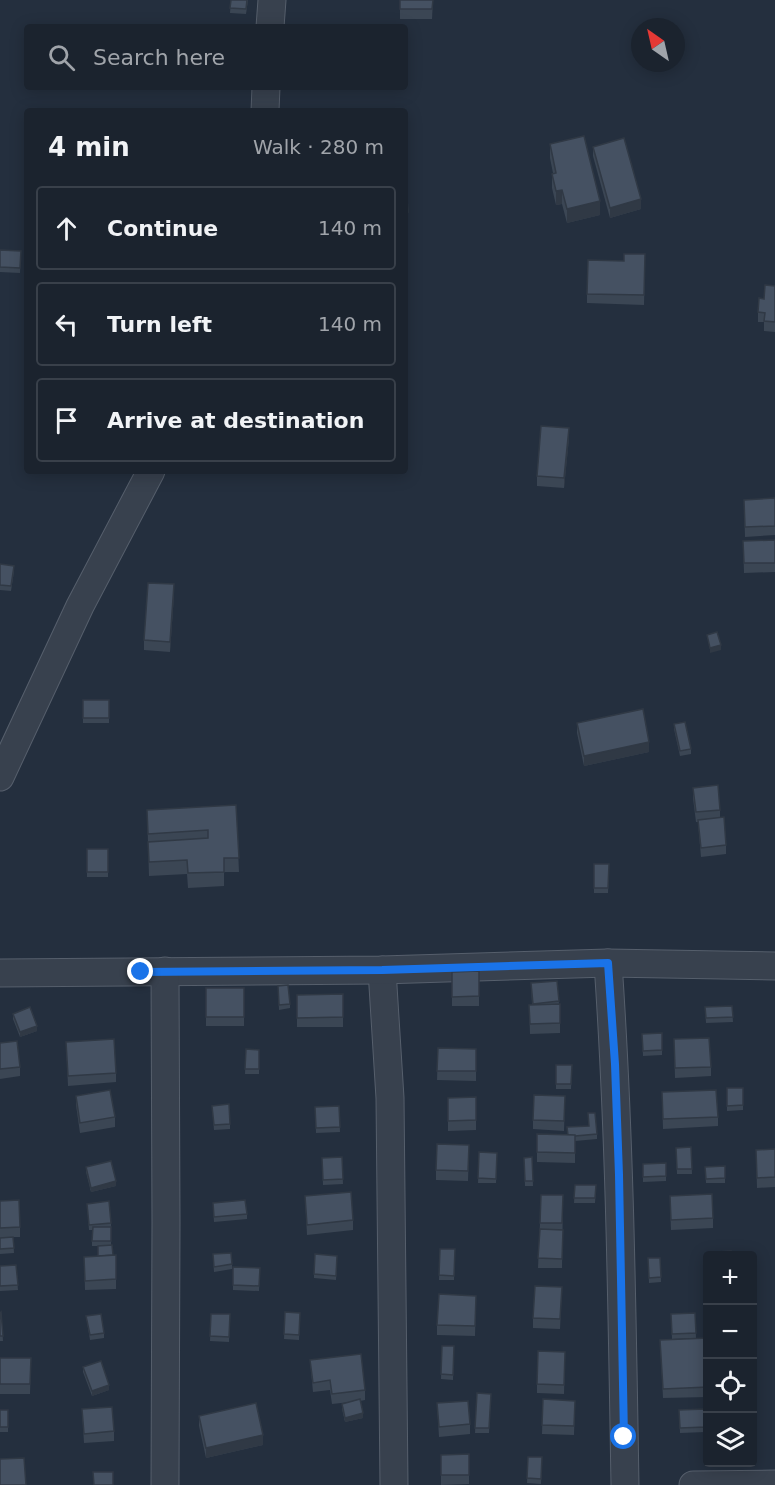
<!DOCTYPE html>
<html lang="en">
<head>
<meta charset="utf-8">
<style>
  :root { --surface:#1b232e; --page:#242b36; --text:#f1f3f6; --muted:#a0a4aa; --line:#39404a }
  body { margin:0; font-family:"DejaVu Sans",sans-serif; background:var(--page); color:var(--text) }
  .controls { position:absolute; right:18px; bottom:18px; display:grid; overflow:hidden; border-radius:6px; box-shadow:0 3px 15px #0003 }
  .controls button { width:54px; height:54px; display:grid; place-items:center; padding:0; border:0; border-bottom:2px solid var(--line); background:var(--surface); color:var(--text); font:30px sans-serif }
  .compass { position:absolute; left:631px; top:18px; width:54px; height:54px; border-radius:50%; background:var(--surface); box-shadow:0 3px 15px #0003; rotate:326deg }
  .stop { position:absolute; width:18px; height:18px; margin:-14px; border:4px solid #1a73e8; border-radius:50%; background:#fff }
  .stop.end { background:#1a73e8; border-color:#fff; box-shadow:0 2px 6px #0008 }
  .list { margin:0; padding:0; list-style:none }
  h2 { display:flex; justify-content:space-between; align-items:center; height:78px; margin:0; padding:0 24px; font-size:26px }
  h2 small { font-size:20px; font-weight:400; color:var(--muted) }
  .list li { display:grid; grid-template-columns:39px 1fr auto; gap:18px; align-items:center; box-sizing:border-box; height:84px; margin:0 12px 12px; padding:0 12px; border:2px solid var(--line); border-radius:6px }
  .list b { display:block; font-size:22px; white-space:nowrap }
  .list em { font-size:20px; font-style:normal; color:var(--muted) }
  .icon { flex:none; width:33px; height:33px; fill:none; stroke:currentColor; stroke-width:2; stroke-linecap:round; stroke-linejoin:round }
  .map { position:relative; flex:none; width:775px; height:1485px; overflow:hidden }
  .search { position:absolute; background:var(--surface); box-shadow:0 3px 15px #0003; left:24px; top:24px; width:384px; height:66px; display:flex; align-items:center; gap:15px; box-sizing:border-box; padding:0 21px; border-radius:6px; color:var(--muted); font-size:22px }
  .panel { position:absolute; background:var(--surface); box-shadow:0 3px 15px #0003; left:24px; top:108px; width:384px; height:366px; border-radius:6px }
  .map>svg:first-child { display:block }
</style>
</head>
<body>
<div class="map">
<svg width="775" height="1485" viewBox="0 0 775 1485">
  <rect width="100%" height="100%" fill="#242f3e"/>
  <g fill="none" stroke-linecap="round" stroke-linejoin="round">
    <g stroke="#565f6c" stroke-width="29">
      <g id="minor">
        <path d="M270 27 272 0"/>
        <path d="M265 111 266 87"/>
        <path d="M0 777 80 606 151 471"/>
        <path d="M608 963C620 1137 622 1311 625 1485"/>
        <path d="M382 970 390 1098 394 1485"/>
        <path d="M0 973 382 970 608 963 775 966"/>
        <path d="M165 1485 166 1222 165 971"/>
        <path d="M693 1485 775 1484"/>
      </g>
    </g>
    <use href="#minor" stroke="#38414e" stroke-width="27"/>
  </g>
  <g fill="#3b4654">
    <path d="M231 0H248L246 14 230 13Z"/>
    <path d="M400 0H433L432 19H400Z"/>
    <path d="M550 144 600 215 567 223 562 204 556 205 552 188V174L553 173 550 158Z"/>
    <path d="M593 147 641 209 610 218 593 156Z"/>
    <path d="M405 185 408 212V222H405Z"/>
    <path d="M0 250 21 251 20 273 0 272Z"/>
    <path d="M645 254 644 305 587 303V294L624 261Z"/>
    <path d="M775 286V332L764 331V322H758V312L764 299Z"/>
    <path d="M569 438 564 488 537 486V476Z"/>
    <path d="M775 498V535L745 537 744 500Z"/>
    <path d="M775 540V572L744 573 743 541Z"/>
    <path d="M0 564 14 571 11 591 0 590Z"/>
    <path d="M174 594 170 652 144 650V640Z"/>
    <rect x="83" y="700" width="26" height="23"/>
    <path d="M577 723 649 752 584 766 577 733Z"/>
    <path d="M674 724 691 749V754L680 756 674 729Z"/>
    <path d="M693 788 720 810V817L726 845V854L701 857 698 822H696L693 798Z"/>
    <path d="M236 805 239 872H224V886L188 888 187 874 149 876 147 810Z"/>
    <rect x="87" y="849" width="21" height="28"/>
    <path d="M594 864H609L608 893H594Z"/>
    <path d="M479 971V1006H452V972Z"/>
    <path d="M557 981 559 1004H560V1033L530 1034 529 1005H532L531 983Z"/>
    <path d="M278 986 290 1004V1008L279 1010Z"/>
    <rect x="206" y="988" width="38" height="38"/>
    <path d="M343 994V1027H297V995Z"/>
    <path d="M732 1006 733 1022 706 1023 705 1007Z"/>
    <path d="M13 1014 37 1031 20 1037 13 1019Z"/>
    <path d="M662 1033V1055L643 1056 642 1034Z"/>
    <path d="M674 1039 711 1067V1076L675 1078Z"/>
    <path d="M66 1042 116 1073V1082L68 1086Z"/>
    <path d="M0 1043 20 1067V1076L0 1079Z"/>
    <path d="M438 1048 476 1049V1081L437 1080Z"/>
    <path d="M246 1049 259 1050V1074H245Z"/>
    <path d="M556 1065H572L571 1089H556Z"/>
    <path d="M727 1088H743V1110L727 1111Z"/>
    <path d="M662 1092 718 1117V1126L663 1129Z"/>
    <path d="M76 1096 115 1117V1127L80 1133 76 1105Z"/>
    <path d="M565 1096 564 1131 533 1129V1120Z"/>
    <path d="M476 1097V1130L448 1131V1098Z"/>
    <path d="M212 1106 230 1124V1129L214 1130Z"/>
    <path d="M339 1106 340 1132 316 1133 315 1107Z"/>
    <path d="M537 1134 567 1135 597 1134V1139L575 1141V1163L537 1162Z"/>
    <path d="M469 1145 468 1181 436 1180V1170Z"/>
    <path d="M691 1147 692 1174H677L676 1148Z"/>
    <path d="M775 1149V1187L757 1188 756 1150Z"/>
    <path d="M479 1152 497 1153 496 1183H478Z"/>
    <path d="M342 1157 343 1184 323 1185 322 1158Z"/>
    <path d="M532 1157 533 1186H525L524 1158Z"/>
    <path d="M666 1163V1181L643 1182V1164Z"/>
    <path d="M725 1166V1183H706L705 1167Z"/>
    <path d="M86 1167 116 1186 91 1192 86 1172Z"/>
    <path d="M575 1185H596L595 1203H574Z"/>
    <path d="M563 1195 562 1268H538L540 1223Z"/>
    <path d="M305 1196 353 1220V1230L307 1235Z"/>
    <path d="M0 1201 20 1227V1237H13L14 1253 0 1254Z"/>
    <path d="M213 1203 247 1214V1219L214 1222Z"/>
    <path d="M87 1204 111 1223V1245L113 1255H116V1289L85 1290 84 1257 98 1256V1246H92V1230H89Z"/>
    <path d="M670 1205 713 1218V1228L671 1230Z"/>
    <path d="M440 1249H455L454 1280H439Z"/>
    <path d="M213 1254 232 1264V1269L214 1272Z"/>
    <path d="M648 1258H660L661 1282 649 1283Z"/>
    <path d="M337 1261 336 1280 314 1278V1274Z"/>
    <path d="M16 1265 18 1290 0 1291V1266Z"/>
    <path d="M233 1267 260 1268 259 1291 233 1290Z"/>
    <path d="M562 1287 560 1329 533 1328V1318Z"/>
    <path d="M476 1296 475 1336 437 1335V1325Z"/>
    <path d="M1 1312 3 1341H0V1313Z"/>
    <path d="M285 1312 300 1313 299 1340 284 1339Z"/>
    <path d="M695 1313 696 1338 672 1339 671 1314Z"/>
    <path d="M211 1314H230L229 1342 210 1341Z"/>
    <path d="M86 1316 104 1333V1338L90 1340Z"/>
    <path d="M708 1338V1397L663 1398 660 1340Z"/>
    <path d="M442 1346H454L453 1380 441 1379Z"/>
    <path d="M565 1352 564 1394 537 1393V1384Z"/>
    <path d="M0 1358H31L30 1394H0Z"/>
    <path d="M310 1360 365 1390V1400L360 1401 363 1418 345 1422 342 1409V1404L350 1402 332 1404 330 1390 313 1392Z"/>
    <path d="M83 1367 109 1390 92 1396 83 1372Z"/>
    <path d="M477 1393 491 1394 489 1433H475Z"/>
    <path d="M543 1399 575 1401 574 1435 542 1434Z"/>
    <path d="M437 1403 470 1424V1434L439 1437Z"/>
    <path d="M82 1409 114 1431V1441L84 1443Z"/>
    <path d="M705 1409 706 1432 680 1433 679 1410Z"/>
    <rect x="0" y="1410" width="8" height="22"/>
    <path d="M199 1416 263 1445 206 1458 199 1426Z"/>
    <path d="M469 1454V1484L441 1485V1455Z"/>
    <path d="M528 1457H542L541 1484 527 1483Z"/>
  </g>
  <g fill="#303945">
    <path d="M562 190V204L556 205V191Z"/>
    <path d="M641 199V209L610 218V208Z"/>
    <path d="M600 201V215L567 223V209Z"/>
    <path d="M569 428V438L564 488V478Z"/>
    <path d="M174 584V594L170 652V642Z"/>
    <path d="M721 645V650L710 653V648Z"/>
    <path d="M649 742V752L584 766V756Z"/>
    <path d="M37 1026V1031L20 1037V1032Z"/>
    <path d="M116 1181V1186L91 1192V1188Z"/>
    <path d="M109 1385V1390L92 1396V1391Z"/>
    <path d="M363 1413V1418L345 1422V1418Z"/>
    <path d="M263 1435V1445L206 1458V1448Z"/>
  </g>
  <g fill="#455162" stroke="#303945" stroke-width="1.5">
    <path d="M231 0H247L246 9 230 8Z"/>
    <path d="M400 0H433L432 9H400Z"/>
    <path d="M584 136 600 201 567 209 562 190 556 191 552 174 556 173 550 144Z"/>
    <path d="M624 138 641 199 610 208 593 147Z"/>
    <path d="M405 185H406L408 212H405Z"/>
    <path d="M0 250 21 251 20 268 0 267Z"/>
    <rect x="26" y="251" width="1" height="18"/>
    <path d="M624 254H645L644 295 587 294 588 260 624 261Z"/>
    <path d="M765 285 775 286V322L764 321 765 313 758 312 759 298 764 299Z"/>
    <path d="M541 426 569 428 564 478 537 476Z"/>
    <path d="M775 498V526L745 527 744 500Z"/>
    <path d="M775 540V563H744L743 541Z"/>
    <path d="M0 564 14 566 11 586 0 585Z"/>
    <path d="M148 583 174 584 170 642 144 640Z"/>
    <path d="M717 632 721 645 710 648 707 635Z"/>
    <rect x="83" y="700" width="26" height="18"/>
    <path d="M643 709 649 742 584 756 577 723Z"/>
    <path d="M685 722 691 749 680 751 674 724Z"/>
    <path d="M718 785 720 810 696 812 693 788Z"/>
    <path d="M236 805 239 858H224V872L188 873 187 860 149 862 148 842 208 838V830L148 834 147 810Z"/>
    <path d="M724 817 726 845 701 848 698 820Z"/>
    <rect x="87" y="849" width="21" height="23"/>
    <path d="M594 864H609L608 888H594Z"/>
    <path d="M479 971V996L452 997V972Z"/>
    <path d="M557 981 559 1001 533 1004 531 983Z"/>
    <path d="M288 985 290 1004 279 1005 278 986Z"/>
    <rect x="206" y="988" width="38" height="29"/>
    <path d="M343 994V1017L297 1018V995Z"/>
    <path d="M560 1004V1023L530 1024 529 1005Z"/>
    <path d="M732 1006 733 1017 706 1018 705 1007Z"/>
    <path d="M30 1007 37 1026 20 1032 13 1014Z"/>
    <path d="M662 1033V1050L643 1051 642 1034Z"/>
    <path d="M709 1038 711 1067 675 1068 674 1039Z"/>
    <path d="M114 1039 116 1073 68 1076 66 1042Z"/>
    <path d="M17 1041 20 1067 0 1069V1043Z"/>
    <path d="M438 1048 476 1049V1071H437Z"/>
    <path d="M246 1049 259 1050V1069H245Z"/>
    <path d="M556 1065H572L571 1084H556Z"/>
    <path d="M727 1088H743V1105L727 1106Z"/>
    <path d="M110 1090 115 1117 80 1123 76 1096Z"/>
    <path d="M716 1090 718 1117 663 1119 662 1092Z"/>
    <path d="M534 1095 565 1096 564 1121 533 1120Z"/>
    <path d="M476 1097V1120L448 1121V1098Z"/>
    <path d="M229 1104 230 1124 214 1125 212 1106Z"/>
    <path d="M339 1106 340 1127 316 1128 315 1107Z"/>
    <path d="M588 1113H595L597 1134 575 1136 568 1135 567 1127 589 1126Z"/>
    <path d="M537 1134 575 1135V1153L537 1152Z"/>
    <path d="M437 1144 469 1145 468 1171 436 1170Z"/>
    <path d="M691 1147 692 1169H677L676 1148Z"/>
    <path d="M775 1149V1177L757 1178 756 1150Z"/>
    <path d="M479 1152 497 1153 496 1179 478 1178Z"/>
    <path d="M342 1157 343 1179 323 1180 322 1158Z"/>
    <path d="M532 1157 533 1181H525L524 1158Z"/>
    <path d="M111 1161 116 1181 91 1188 86 1167Z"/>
    <path d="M666 1163V1176L643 1177V1164Z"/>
    <path d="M725 1166V1178L706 1179 705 1167Z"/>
    <path d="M575 1185H596L595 1198H574Z"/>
    <path d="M351 1192 353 1220 307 1225 305 1196Z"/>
    <path d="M712 1194 713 1218 671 1220 670 1196Z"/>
    <path d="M541 1195H563L562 1223H540Z"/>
    <path d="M19 1200 20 1227 0 1228V1201Z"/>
    <path d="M245 1200 247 1214 214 1217 213 1203Z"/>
    <path d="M109 1201 111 1223 89 1225 87 1204Z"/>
    <path d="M93 1227H111V1241H92Z"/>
    <path d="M540 1229 563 1230 562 1259 538 1258Z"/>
    <path d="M13 1237 14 1248 0 1249V1238Z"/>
    <path d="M112 1245 113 1255 98 1256V1246Z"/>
    <path d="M440 1249H455L454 1276 439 1275Z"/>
    <path d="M731 1251V1256H720L719 1252Z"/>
    <path d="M231 1253 232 1264 214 1267 213 1254Z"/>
    <path d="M315 1254 337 1256 336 1276 314 1274Z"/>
    <path d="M116 1255V1279L85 1281 84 1257Z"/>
    <path d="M648 1258H660L661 1277 649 1278Z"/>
    <path d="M16 1265 18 1285 0 1286V1266Z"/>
    <path d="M233 1267 260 1268 259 1286 233 1285Z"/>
    <path d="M535 1286 562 1287 560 1319 533 1318Z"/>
    <path d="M439 1294 476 1296 475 1326 437 1325Z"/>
    <path d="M1 1312 3 1336H0V1313Z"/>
    <path d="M285 1312 300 1313 299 1335 284 1334Z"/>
    <path d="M695 1313 696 1333 672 1334 671 1314Z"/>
    <path d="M101 1314 104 1333 90 1335 86 1316Z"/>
    <path d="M211 1314H230L229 1337 210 1336Z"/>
    <path d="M708 1338V1387L663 1389 660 1340Z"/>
    <path d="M442 1346H454L453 1375 441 1374Z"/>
    <path d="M538 1351 565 1352 564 1385 537 1384Z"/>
    <path d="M361 1354 365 1390 332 1394 330 1380 313 1383 310 1360Z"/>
    <path d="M0 1358H31L30 1384H0Z"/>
    <path d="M101 1361 109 1385 92 1391 83 1367Z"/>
    <path d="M477 1393 491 1394 489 1428H475Z"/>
    <path d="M360 1399 363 1413 345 1418 342 1404Z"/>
    <path d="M543 1399 575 1401 574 1426 542 1425Z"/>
    <path d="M468 1401 470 1424 439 1427 437 1403Z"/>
    <path d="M256 1403 263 1435 206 1448 199 1416Z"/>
    <path d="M112 1407 114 1431 84 1434 82 1409Z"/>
    <path d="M705 1409 706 1427 680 1428 679 1410Z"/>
    <rect x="0" y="1410" width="8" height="17"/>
    <path d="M469 1454V1475H441V1455Z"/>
    <path d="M528 1457H542L541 1479 527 1478Z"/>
    <path d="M24 1458 26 1485H0V1459Z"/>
    <path d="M93 1472H113V1485H94Z"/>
  </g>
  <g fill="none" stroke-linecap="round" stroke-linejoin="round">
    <path stroke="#1a73e8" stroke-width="8" d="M141 972 382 970 608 963 615 1064 619 1175 624 1437"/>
  </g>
</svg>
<div class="controls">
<button>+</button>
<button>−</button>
<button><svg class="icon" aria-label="locate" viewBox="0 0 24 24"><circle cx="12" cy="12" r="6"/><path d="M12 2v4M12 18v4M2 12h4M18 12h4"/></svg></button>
<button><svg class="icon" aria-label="layers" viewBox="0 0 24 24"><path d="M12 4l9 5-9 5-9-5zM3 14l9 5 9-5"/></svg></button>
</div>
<svg class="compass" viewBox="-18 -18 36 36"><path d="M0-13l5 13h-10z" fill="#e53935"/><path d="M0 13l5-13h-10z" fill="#a0a4aa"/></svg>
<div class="stop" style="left:624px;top:1437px"></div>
<div class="stop end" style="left:141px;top:972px"></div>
<div class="search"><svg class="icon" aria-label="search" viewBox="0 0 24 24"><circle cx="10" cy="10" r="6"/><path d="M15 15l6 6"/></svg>Search here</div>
<section class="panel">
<h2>4 min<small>Walk · 280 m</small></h2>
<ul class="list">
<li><svg class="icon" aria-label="ahead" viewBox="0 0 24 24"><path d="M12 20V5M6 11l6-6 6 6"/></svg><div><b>Continue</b></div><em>140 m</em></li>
<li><svg class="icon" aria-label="left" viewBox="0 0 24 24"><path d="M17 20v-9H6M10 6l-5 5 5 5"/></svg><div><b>Turn left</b></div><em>140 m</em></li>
<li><svg class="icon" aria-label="arrive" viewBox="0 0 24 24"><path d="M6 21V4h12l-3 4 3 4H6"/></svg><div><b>Arrive at destination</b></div></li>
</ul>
</section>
</div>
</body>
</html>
